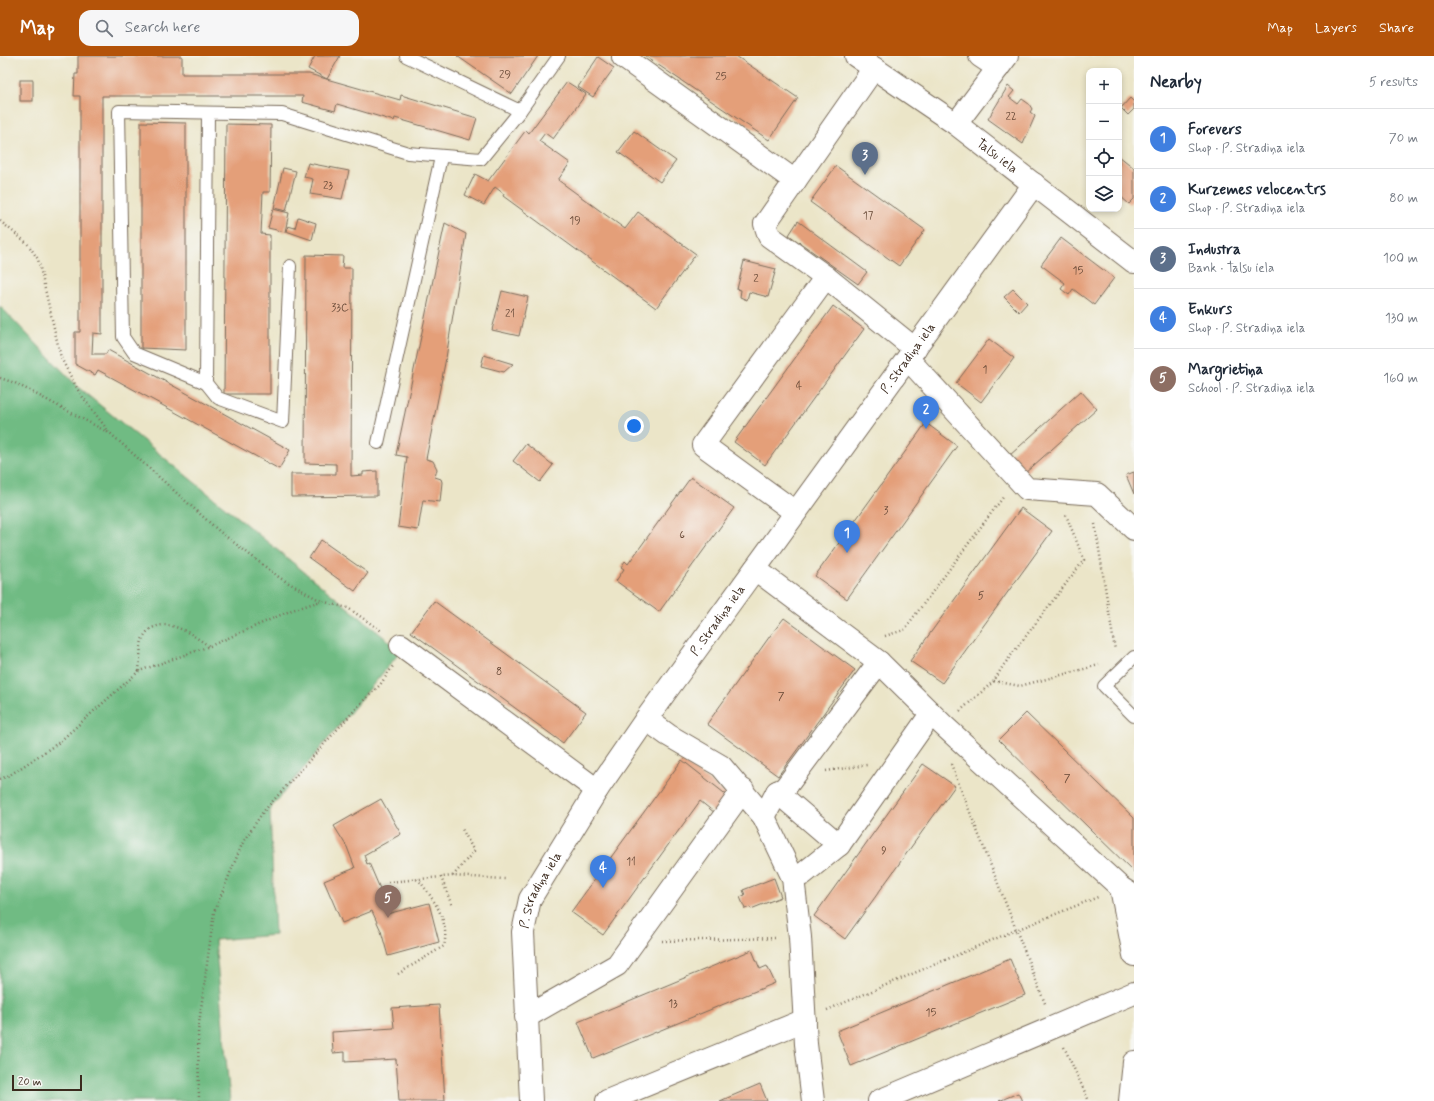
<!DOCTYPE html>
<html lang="en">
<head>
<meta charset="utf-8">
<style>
  :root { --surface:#fff; --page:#f6f6f7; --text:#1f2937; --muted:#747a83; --line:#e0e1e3; --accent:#b45309 }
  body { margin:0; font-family:Mynerve,sans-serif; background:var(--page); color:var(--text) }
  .controls { position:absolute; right:12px; top:12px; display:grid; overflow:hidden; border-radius:8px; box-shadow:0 2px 6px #0003 }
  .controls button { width:36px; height:36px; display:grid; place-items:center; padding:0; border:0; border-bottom:1px solid var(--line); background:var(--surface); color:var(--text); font:20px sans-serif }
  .scale { position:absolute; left:12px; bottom:10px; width:70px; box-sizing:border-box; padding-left:4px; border:2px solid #3b2a1e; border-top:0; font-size:11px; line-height:14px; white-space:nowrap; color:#3b2a1e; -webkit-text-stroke:3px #f6f6f2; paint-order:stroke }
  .you { position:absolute; left:634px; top:370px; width:14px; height:14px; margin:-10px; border:3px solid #fff; border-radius:50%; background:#1a73e8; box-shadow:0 0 0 6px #1a73e833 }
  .badge { display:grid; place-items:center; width:26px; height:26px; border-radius:50%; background:var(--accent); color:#fff; font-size:13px; font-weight:700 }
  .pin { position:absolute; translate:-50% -33px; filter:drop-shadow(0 1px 2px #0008) }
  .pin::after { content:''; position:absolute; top:21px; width:14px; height:12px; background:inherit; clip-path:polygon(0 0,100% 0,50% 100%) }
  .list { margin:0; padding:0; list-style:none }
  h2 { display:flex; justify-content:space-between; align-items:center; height:52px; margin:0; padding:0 16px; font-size:17px }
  h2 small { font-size:13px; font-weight:400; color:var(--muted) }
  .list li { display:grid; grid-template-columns:26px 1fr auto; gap:12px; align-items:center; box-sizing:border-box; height:60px; padding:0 16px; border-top:1px solid var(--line) }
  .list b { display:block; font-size:15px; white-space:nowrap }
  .list p { margin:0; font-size:13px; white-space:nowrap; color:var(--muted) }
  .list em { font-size:13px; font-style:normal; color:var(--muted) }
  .icon { flex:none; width:22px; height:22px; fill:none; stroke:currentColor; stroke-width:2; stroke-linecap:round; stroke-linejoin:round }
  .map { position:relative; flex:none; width:1134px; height:1045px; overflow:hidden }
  header { display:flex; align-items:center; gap:24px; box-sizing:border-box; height:56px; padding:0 20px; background:var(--accent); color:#fff }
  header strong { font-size:19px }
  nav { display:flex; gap:22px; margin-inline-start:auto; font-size:14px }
  .search { width:280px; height:36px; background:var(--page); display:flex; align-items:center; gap:10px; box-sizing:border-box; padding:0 14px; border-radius:12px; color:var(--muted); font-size:15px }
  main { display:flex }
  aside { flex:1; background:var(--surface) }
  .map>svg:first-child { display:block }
</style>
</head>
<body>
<header>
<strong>Map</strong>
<div class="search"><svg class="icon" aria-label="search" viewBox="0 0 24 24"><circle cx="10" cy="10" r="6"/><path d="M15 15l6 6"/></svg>Search here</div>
<nav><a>Map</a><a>Layers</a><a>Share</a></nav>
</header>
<main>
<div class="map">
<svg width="1134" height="1045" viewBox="0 0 1134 1045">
  <rect width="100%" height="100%" fill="#f6f6f2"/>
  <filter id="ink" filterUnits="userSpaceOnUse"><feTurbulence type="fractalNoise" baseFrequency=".025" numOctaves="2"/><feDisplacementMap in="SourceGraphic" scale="8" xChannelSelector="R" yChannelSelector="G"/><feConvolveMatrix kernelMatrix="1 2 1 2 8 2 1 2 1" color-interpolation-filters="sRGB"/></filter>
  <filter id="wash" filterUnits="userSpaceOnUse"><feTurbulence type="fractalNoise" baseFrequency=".012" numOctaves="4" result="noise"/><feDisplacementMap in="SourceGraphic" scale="16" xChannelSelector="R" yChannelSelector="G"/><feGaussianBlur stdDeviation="0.9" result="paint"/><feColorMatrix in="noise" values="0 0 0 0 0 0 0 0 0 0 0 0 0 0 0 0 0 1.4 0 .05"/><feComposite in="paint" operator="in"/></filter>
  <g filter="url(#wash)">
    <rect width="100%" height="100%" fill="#ebe5c8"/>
    <path fill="#6fbb83" stroke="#557250" d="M0 250 79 332 401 595 270 753 275 879 215 884 230 1045H0Z"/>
    <g id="blocks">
      <g fill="#e49f79">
        <path d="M78 0H182V18H309L400 44 401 39 477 62 470 84 395 62 394 65 337 48 335 55 302 46 303 40H102V278L93 277 92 298H106L108 294 290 394 279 413 98 314 95 319 75 308V276H80V40H74L75 18H78Z"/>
        <path d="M315 0H340L327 23 308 13Z"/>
        <path d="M457 0H538L512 38Z"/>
        <path d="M645 0H736L798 42 769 84Z"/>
        <path d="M598 1 614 12 593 41 578 31Z"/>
        <rect x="20" y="24" width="13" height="21"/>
        <path d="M567 26 586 38 553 83 545 77 539 85 570 107 558 124 625 173 638 156 696 198 656 252 503 140 504 138 495 131 484 149 465 139 475 118 488 125 526 74 529 77Z"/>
        <path d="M1008 30 1014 35 1009 41 1018 48 1022 43 1029 48 1032 53 1030 56 1035 60 1023 88 988 63Z"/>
        <path d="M1130 42 1134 46V53L1128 59 1121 52Z"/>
        <path d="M141 66 186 67V294L141 292Z"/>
        <path d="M226 68 271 69 270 136H263L261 178 270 179V338H224Z"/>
        <path d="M634 75 676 105 660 126 618 96Z"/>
        <path d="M1119 100 1134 112V143L1129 148 1119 139Z"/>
        <path d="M308 107 349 115 342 143 310 138 313 123 304 121Z"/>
        <path d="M836 110 925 174 899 210 810 146Z"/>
        <path d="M283 112 296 115 286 155 274 152Z"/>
        <path d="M273 153 289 157 285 176 268 172Z"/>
        <path d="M298 161 316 167 312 184 286 175 288 170 295 172Z"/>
        <path d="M798 165 867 216 858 228 789 179Z"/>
        <path d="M445 167 466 178 446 302 426 403 433 405 437 413 435 421 441 423 442 426 440 446 423 444 418 474 398 471 407 401 396 399Z"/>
        <path d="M1061 182 1114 222 1094 249 1073 233 1069 239 1061 233 1065 227 1041 209Z"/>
        <path d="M306 199 343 200 342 212H352L351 420 363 419V416L377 415V440L291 441V418H336V408L305 407Z"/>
        <path d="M744 205 776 213 768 241 749 236 747 244 740 241 741 234 737 233Z"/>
        <path d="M1013 233 1027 247 1019 256 1004 241Z"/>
        <path d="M502 235 528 241 519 280 492 274Z"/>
        <path d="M833 250 864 273 765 409 734 386Z"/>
        <path d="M989 283 1014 302 981 346 956 327Z"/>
        <path d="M484 299 500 304 513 308 504 316 481 310Z"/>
        <path d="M1081 335 1097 353 1024 418 1009 400Z"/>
        <path d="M926 367 957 390 847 543 815 520Z"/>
        <path d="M526 388 553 409 540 426 513 405Z"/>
        <path d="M1134 416V438L1126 419Z"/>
        <path d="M691 421 734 452 659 556 616 525 624 513 621 511 625 505 628 508Z"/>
        <path d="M1021 452 1052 475 942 627 910 605Z"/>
        <path d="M321 484 368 517 355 535 309 502Z"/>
        <path d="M434 545 586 656 563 687 411 576Z"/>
        <path d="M784 562 855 614 778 720 707 668 770 580Z"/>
        <path d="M1026 657 1134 762V816L999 684Z"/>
        <path d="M682 704 728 740 715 757 700 745 603 879 571 856Z"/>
        <path d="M923 708 955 730 845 883 814 860Z"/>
        <path d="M381 743 401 778 364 799 367 808 369 807 387 849 384 850 387 858 429 847 439 886 388 900 381 875 372 855 342 867 324 825 355 812 347 791 334 770Z"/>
        <path d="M774 822 781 841 751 853 750 851 745 853 740 841 745 839 743 834Z"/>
        <path d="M752 894 760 913 767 910 775 927 593 1002 578 966Z"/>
        <path d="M1010 903 1025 939 851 1010 837 975Z"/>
        <path d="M439 949 445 1045H399L396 1003 345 1006V996L333 997 332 976 394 972 392 952Z"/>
        <path d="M760 1028 767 1045H720Z"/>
        <path d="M1018 1037 1022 1045H999Z"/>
      </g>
    </g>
  </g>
  <g filter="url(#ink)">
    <use href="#blocks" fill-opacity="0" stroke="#796b5a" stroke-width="1"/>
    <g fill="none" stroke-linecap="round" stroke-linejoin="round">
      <g stroke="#796b5a" stroke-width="14">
        <g id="service">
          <path d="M406 0 520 55 559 0"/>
          <path d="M208 57 206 327 134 297 123 281 119 55 282 58 408 97 481 103 520 55"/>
          <path d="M206 327 218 342 283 366 290 210"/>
          <path d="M378 387 441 101"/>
          <path d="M1134 601 1104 630 1134 660"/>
        </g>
      </g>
      <g stroke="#796b5a" stroke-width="24">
        <g id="minor">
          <path d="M980 0 998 12"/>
          <path d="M623 1 795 125"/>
          <path d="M874 12 765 168 769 180 826 221 915 293"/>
          <path d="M956 68 1007 0"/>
          <path d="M908 303 1027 433 1097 438 1134 473"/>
          <path d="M795 456 703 389 826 221"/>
          <path d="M755 513 879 606 943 669 1121 832 1134 840"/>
          <path d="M401 589 597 734"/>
          <path d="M646 663 668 679 721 710 764 761 793 822 800 881 806 988 813 1045"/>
          <path d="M777 736 839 789 803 818 793 822"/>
          <path d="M764 761 777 736 785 732 879 606"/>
          <path d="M839 789 931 658"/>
          <path d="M1121 832 1134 899"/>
          <path d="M526 961 617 909 743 734"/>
          <path id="s1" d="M531 1045 523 876 530 843 597 734 646 663 1034 128"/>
          <path d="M607 1045 805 964"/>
          <path d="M879 1045 1134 937"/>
          <path d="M1130 1045 1134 1006"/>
        </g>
      </g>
      <g stroke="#796b5a" stroke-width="24">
        <g id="tertiary">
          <path id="s2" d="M856 0 956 68 1134 206"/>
        </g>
      </g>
      <g stroke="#796b5a" stroke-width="2.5" stroke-dasharray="1 3" stroke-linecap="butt">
        <path d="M0 165 27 187 38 203 61 302 79 336 109 376"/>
        <path d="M0 322 15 327 111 378 219 475 280 522 321 545 348 552 383 576"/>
        <path d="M1095 468 1115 594"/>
        <path d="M885 580 904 574 1004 440"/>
        <path d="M139 615C140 605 140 593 142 584 144 579 148 574 152 572 172 562 193 580 209 590"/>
        <path d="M994 625 1020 630 1099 609"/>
        <path d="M960 655 994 625 1003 610 1084 504 1066 459"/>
        <path d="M951 708 1046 950"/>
        <path d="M826 715 867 709"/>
        <path d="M0 723 10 719 58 687 139 615 210 590 292 554 321 545"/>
        <path d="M453 820 474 795 462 773"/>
        <path d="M441 821 452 850"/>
        <path d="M388 826 453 820 505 823"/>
        <path d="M662 885 777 882"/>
        <path d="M398 918 444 890C450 864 433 843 418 823"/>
        <path d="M827 954 1016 874 1098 841"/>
        <path d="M1064 991 1089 1045"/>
        <path d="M199 1045 198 975 214 856 243 786 263 756 361 647 380 629 393 610"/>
      </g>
      <use href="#service" stroke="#fff" stroke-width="12"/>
      <use href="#minor" stroke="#fff" stroke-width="22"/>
      <use href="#tertiary" stroke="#fff" stroke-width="22"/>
    </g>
  </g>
  <g text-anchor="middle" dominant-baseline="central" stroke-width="3" stroke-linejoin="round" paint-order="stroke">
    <g font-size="11" fill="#654735">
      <text x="505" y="19">29</text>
      <text x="721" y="21">25</text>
      <text x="1011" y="61">22</text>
      <text x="328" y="130">23</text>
      <text x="868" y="160">17</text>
      <text x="575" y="165">19</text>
      <text x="1078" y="215">15</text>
      <text x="756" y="223">2</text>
      <text x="340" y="252">33C</text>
      <text x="510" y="258">21</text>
      <text x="985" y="314">1</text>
      <text x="799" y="330">4</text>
      <text x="886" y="455">3</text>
      <text x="682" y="479">6</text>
      <text x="981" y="540">5</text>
      <text x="499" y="616">8</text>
      <text x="781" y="641">7</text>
      <text x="1067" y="723">7</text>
      <text x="884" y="795">9</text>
      <text x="631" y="806">11</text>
      <text x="673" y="948">13</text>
      <text x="931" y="957">15</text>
    </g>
    <g font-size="13" fill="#3b2a1e" stroke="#f6f6f2">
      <text stroke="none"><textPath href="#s2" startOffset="173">Talsu iela</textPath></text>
      <text stroke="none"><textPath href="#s1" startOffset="863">P. Stradiņa iela</textPath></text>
      <text stroke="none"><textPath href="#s1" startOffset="539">P. Stradiņa iela</textPath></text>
      <text stroke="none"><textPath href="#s1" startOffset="215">P. Stradiņa iela</textPath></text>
    </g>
  </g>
</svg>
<div class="controls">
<button>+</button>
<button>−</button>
<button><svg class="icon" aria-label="locate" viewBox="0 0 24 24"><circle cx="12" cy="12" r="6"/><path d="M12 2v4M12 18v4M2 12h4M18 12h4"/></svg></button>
<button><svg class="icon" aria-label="layers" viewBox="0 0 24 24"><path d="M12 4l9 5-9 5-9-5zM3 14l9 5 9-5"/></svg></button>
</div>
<div class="scale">20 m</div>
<div class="you"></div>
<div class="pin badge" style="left:847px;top:497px;background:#3f7fe0">1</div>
<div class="pin badge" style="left:926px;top:373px;background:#3f7fe0">2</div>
<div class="pin badge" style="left:865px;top:119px;background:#5c6f8a">3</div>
<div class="pin badge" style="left:603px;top:832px;background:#3f7fe0">4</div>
<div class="pin badge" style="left:388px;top:862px;background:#8d6e63">5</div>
</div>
<aside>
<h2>Nearby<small>5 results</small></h2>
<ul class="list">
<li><span class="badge" style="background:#3f7fe0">1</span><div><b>Forevers</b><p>Shop · P. Stradiņa iela</p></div><em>70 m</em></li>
<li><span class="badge" style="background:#3f7fe0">2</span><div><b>Kurzemes velocentrs</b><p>Shop · P. Stradiņa iela</p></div><em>80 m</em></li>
<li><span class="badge" style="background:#5c6f8a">3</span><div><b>Industra</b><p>Bank · Talsu iela</p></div><em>100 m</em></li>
<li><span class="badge" style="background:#3f7fe0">4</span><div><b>Enkurs</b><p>Shop · P. Stradiņa iela</p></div><em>130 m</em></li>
<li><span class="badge" style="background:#8d6e63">5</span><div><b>Margrietiņa</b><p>School · P. Stradiņa iela</p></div><em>160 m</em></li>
</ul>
</aside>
</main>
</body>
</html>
